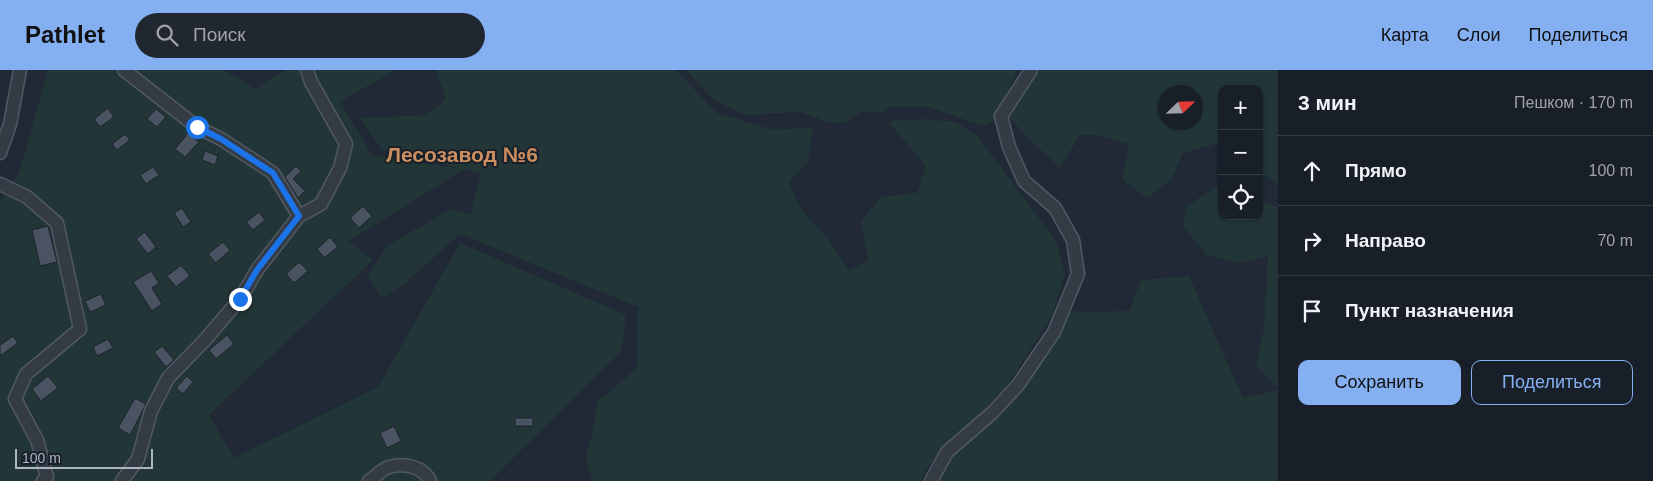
<!DOCTYPE html>
<html lang="ru">
<head>
<meta charset="utf-8">
<style>
  :root { --surface:#181f28; --page:#212730; --text:#f1f3f6; --muted:#9fa2a8; --line:#363d45; --accent:#84aff1 }
  body { margin:0; font-family:Arial,sans-serif; background:var(--page); color:var(--text) }
  .controls { position:absolute; right:15px; top:15px; display:grid; overflow:hidden; border-radius:10px; box-shadow:0 1px 4px #0004 }
  .controls button { width:45px; height:45px; display:grid; place-items:center; padding:0; border:0; border-bottom:1px solid var(--line); background:var(--surface); color:var(--text); font:25px sans-serif }
  .compass { position:absolute; left:1158px; top:15px; width:45px; height:45px; border-radius:50%; background:var(--surface); box-shadow:0 1px 4px #0004; rotate:67deg }
  .scale { position:absolute; left:15px; bottom:12px; width:138px; box-sizing:border-box; padding-left:5px; border:2px solid #aeb6c2; border-top:0; font-size:14px; line-height:18px; white-space:nowrap; color:#aeb6c2; -webkit-text-stroke:4px #19202a; paint-order:stroke }
  .stop { position:absolute; width:15px; height:15px; margin:-11px; border:4px solid #1a73e8; border-radius:50%; background:#fff }
  .stop.end { background:#1a73e8; border-color:#fff; box-shadow:0 1px 5px #0008 }
  .list { margin:0; padding:0; list-style:none }
  h2 { display:flex; justify-content:space-between; align-items:center; height:65px; margin:0; padding:0 20px; font-size:21px }
  h2 small { font-size:16px; font-weight:400; color:var(--muted) }
  .list li { display:grid; grid-template-columns:32px 1fr auto; gap:15px; align-items:center; box-sizing:border-box; height:70px; padding:0 20px; border-top:1px solid var(--line) }
  .list b { display:block; font-size:19px; white-space:nowrap }
  .list em { font-size:16px; font-style:normal; color:var(--muted) }
  .actions { display:flex; gap:10px; padding:15px 20px }
  .actions a { flex:1; padding:11px 0; border:1px solid var(--accent); border-radius:10px; text-align:center; font-size:18px; color:var(--accent) }
  .actions .main { background:var(--accent); color:#111 }
  .icon { flex:none; width:28px; height:28px; fill:none; stroke:currentColor; stroke-width:2; stroke-linecap:round; stroke-linejoin:round }
  .map { position:relative; flex:none; width:1278px; height:411px; overflow:hidden }
  header { display:flex; align-items:center; gap:30px; box-sizing:border-box; height:70px; padding:0 25px; background:var(--accent); color:#111 }
  header strong { font-size:24px }
  nav { display:flex; gap:28px; margin-inline-start:auto; font-size:18px }
  .search { width:350px; height:45px; background:var(--page); display:flex; align-items:center; gap:12px; box-sizing:border-box; padding:0 18px; border-radius:28px; color:var(--muted); font-size:19px }
  main { display:flex }
  aside { flex:1; background:var(--surface) }
  .map>svg:first-child { display:block }
</style>
</head>
<body>
<header>
<strong>Pathlet</strong>
<div class="search"><svg class="icon" aria-label="search" viewBox="0 0 24 24"><circle cx="10" cy="10" r="6"/><path d="M15 15l6 6"/></svg>Поиск</div>
<nav><a>Карта</a><a>Слои</a><a>Поделиться</a></nav>
</header>
<main>
<div class="map">
<svg width="1278" height="411" viewBox="0 0 1278 411">
  <rect width="100%" height="100%" fill="#202935"/>
  <g fill="#233637" fill-rule="evenodd">
    <path d="M48 0H224L256 19 285 0H395L340 32 372 85 462 99 382 80 360 48 426 45 446 29 436 0H676L717 43 773 60 813 57 808 92 789 112 800 138 827 167 849 201 868 190 861 151 881 127 917 123 926 97 888 51 921 49 956 52 978 67 1057 172 1065 205 1052 245 1007 316 926 398 921 411H592L585 386 592 366 597 332 638 297V237L460 164 402 216 382 228 368 206 387 176 451 139 471 145 480 103 465 99 349 171 373 190 209 345 234 388 378 317 460 173 626 245 621 282 490 411H0V132L20 100Z"/>
    <path d="M686 0H1017L994 51 983 56 929 37 891 36 882 43 862 41 844 53 828 52 800 42 745 45 715 31Z"/>
    <path d="M1025 0H1278V114L1259 103V19H1222V72L1183 83 1171 110 1147 128 1122 109 1129 74 1099 65H1080L1060 98 1028 68 1006 44ZM1166 22H1196V52H1166Z"/>
    <path d="M1217 116 1222 117V146H1259V129L1278 137V318L1256 295 1264 259 1268 186 1240 193 1207 185 1183 156 1187 136Z"/>
    <path d="M1189 206 1243 328 1278 320V411H934L944 390 1009 323 1062 242 1129 241 1141 210Z"/>
  </g>
  <g fill="#495361" stroke="#1b222c">
    <path d="M108 38 114 47 100 57 94 49Z"/>
    <path d="M156 39 166 47 157 57 147 49Z"/>
    <path d="M188 63 199 72 185 87 175 79Z"/>
    <path d="M125 64 130 70 117 80 112 74Z"/>
    <path d="M205 81 218 86 215 95 202 90Z"/>
    <path d="M296 96 301 101 293 109 305 121 298 128 285 107Z"/>
    <path d="M153 97 159 105 146 114 140 105Z"/>
    <path d="M363 136 372 146 359 158 350 148Z"/>
    <path d="M182 138 191 152 183 157 174 143Z"/>
    <path d="M259 142 265 150 253 160 246 152Z"/>
    <path d="M48 156 57 192 40 196 32 160Z"/>
    <path d="M145 162 156 177 148 184 136 169Z"/>
    <path d="M330 167 338 177 324 188 317 179Z"/>
    <path d="M223 172 230 180 216 193 208 184Z"/>
    <path d="M299 192 308 201 294 213 286 204Z"/>
    <path d="M181 195 190 206 176 217 167 206Z"/>
    <path d="M151 201 159 213 152 218 162 234 152 241 133 212Z"/>
    <path d="M101 224 106 235 90 242 85 231Z"/>
    <path d="M227 265 234 274 216 289 209 280Z"/>
    <path d="M13 266 18 273 0 286V275Z"/>
    <path d="M108 269 113 278 97 286 93 277Z"/>
    <path d="M162 276 174 290 166 297 154 282Z"/>
    <path d="M48 306 58 318 41 331 32 319Z"/>
    <path d="M187 306 193 312 183 324 176 318Z"/>
    <path d="M135 328 146 334 130 365 118 358Z"/>
    <rect x="515" y="348" width="18" height="8"/>
    <path d="M394 356 401 371 387 378 380 363Z"/>
  </g>
  <g fill="none" stroke-linecap="round" stroke-linejoin="round">
    <g stroke="#515963" stroke-width="15">
      <g id="minor">
        <path d="M124 0 197 57 221 69 273 103 299 146"/>
        <path d="M0 83 10 54 20 0"/>
        <path d="M0 114 27 127 57 153 80 259 26 304 15 329 37 370 47 407 43 411"/>
        <path d="M122 411 138 389 151 341 168 308 204 271 240 229 257 200 299 146 321 134 340 98 346 74 311 12 307 0"/>
        <path d="M369 411C375 407 382 399 389 397 404 393 423 396 430 411"/>
        <path d="M931 411 947 382 992 343 1018 315 1054 262 1078 204 1073 170 1055 138 1024 111 1009 77 1001 46 1031 0"/>
      </g>
    </g>
    <use href="#minor" stroke="#343b45" stroke-width="12"/>
  </g>
  <g fill="none" stroke-linecap="round" stroke-linejoin="round">
    <path stroke="#1a73e8" stroke-width="6" d="M197 57 221 69 273 103 299 146 257 200 240 229"/>
  </g>
  <g text-anchor="middle" dominant-baseline="central" stroke-width="4" stroke-linejoin="round" paint-order="stroke">
    <g font-size="21" font-weight="bold" fill="#cc8e5f" stroke="#19202a">
      <text x="462" y="84">Лесозавод №6</text>
    </g>
  </g>
</svg>
<div class="controls">
<button>+</button>
<button>−</button>
<button><svg class="icon" aria-label="locate" viewBox="0 0 24 24"><circle cx="12" cy="12" r="6"/><path d="M12 2v4M12 18v4M2 12h4M18 12h4"/></svg></button>
</div>
<svg class="compass" viewBox="-18 -18 36 36"><path d="M0-13l5 13h-10z" fill="#e53935"/><path d="M0 13l5-13h-10z" fill="#9fa2a8"/></svg>
<div class="scale">100 m</div>
<div class="stop" style="left:197px;top:57px"></div>
<div class="stop end" style="left:240px;top:229px"></div>
</div>
<aside>
<h2>3 мин<small>Пешком · 170 m</small></h2>
<ul class="list">
<li><svg class="icon" aria-label="ahead" viewBox="0 0 24 24"><path d="M12 20V5M6 11l6-6 6 6"/></svg><div><b>Прямо</b></div><em>100 m</em></li>
<li><svg class="icon" aria-label="right" viewBox="0 0 24 24"><path d="M7 20v-9h11M14 6l5 5-5 5"/></svg><div><b>Направо</b></div><em>70 m</em></li>
<li><svg class="icon" aria-label="arrive" viewBox="0 0 24 24"><path d="M6 21V4h12l-3 4 3 4H6"/></svg><div><b>Пункт назначения</b></div></li>
</ul>
<div class="actions"><a class="main">Сохранить</a><a>Поделиться</a></div>
</aside>
</main>
</body>
</html>
